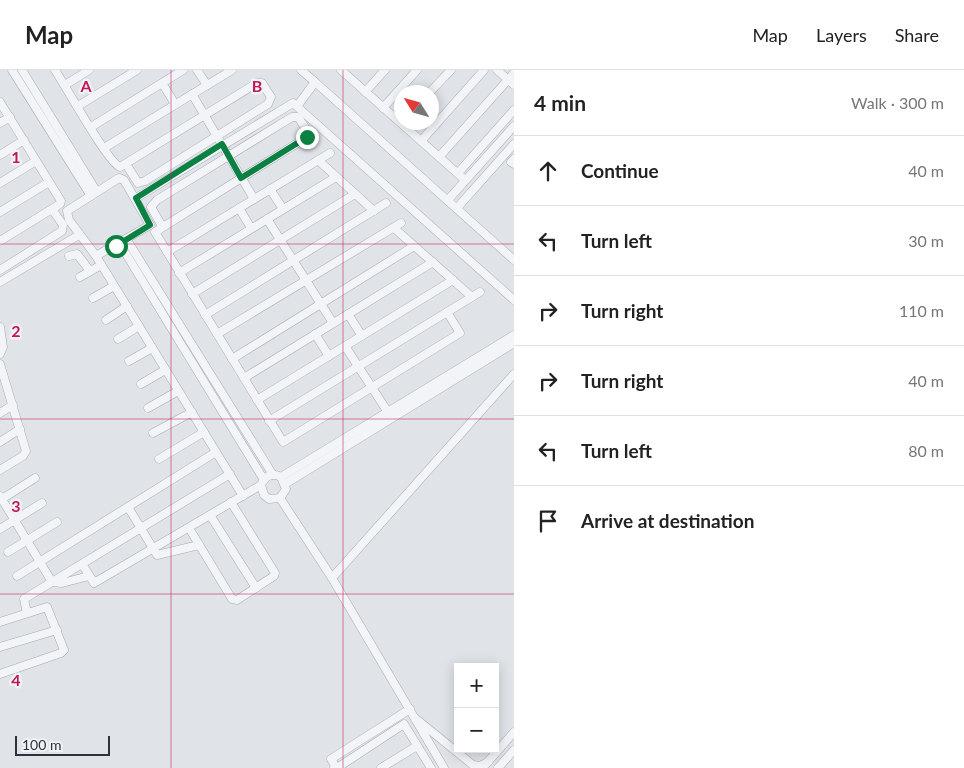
<!DOCTYPE html>
<html lang="en">
<head>
<meta charset="utf-8">
<style>
  :root { --surface:#fff; --page:#f6f6f6; --text:#222; --muted:#767676; --line:#e0e0e0 }
  body { margin:0; font-family:Lato,sans-serif; background:var(--page); color:var(--text) }
  .controls { position:absolute; right:15px; bottom:15px; display:grid; overflow:hidden; border-radius:0px; box-shadow:0 2px 12px #0003 }
  .controls button { width:45px; height:45px; display:grid; place-items:center; padding:0; border:0; border-bottom:1px solid var(--line); background:var(--surface); color:var(--text); font:25px sans-serif }
  .compass { position:absolute; left:394px; top:15px; width:45px; height:45px; border-radius:50%; background:var(--surface); box-shadow:0 2px 12px #0003; rotate:307deg }
  .scale { position:absolute; left:15px; bottom:12px; width:95px; box-sizing:border-box; padding-left:5px; border:2px solid #2a333e; border-top:0; font-size:14px; line-height:18px; white-space:nowrap; color:#2a333e; -webkit-text-stroke:4px #f0f3f6; paint-order:stroke }
  .stop { position:absolute; width:15px; height:15px; margin:-11px; border:4px solid #0b8043; border-radius:50%; background:#fff }
  .stop.end { background:#0b8043; border-color:#fff; box-shadow:0 1px 5px #0008 }
  .list { margin:0; padding:0; list-style:none }
  h2 { display:flex; justify-content:space-between; align-items:center; height:65px; margin:0; padding:0 20px; font-size:21px }
  h2 small { font-size:16px; font-weight:400; color:var(--muted) }
  .list li { display:grid; grid-template-columns:32px 1fr auto; gap:15px; align-items:center; box-sizing:border-box; height:70px; padding:0 20px; border-top:1px solid var(--line) }
  .list b { display:block; font-size:19px; white-space:nowrap }
  .list em { font-size:16px; font-style:normal; color:var(--muted) }
  .icon { flex:none; width:28px; height:28px; fill:none; stroke:currentColor; stroke-width:2; stroke-linecap:round; stroke-linejoin:round }
  .map { position:relative; flex:none; width:514px; height:698px; overflow:hidden }
  header { display:flex; align-items:center; gap:30px; box-sizing:border-box; height:70px; padding:0 25px; background:var(--surface); border-bottom:1px solid var(--line) }
  header strong { font-size:24px }
  nav { display:flex; gap:28px; margin-inline-start:auto; font-size:18px }
  main { display:flex }
  aside { flex:1; background:var(--surface) }
  .map>svg:first-child { display:block }
</style>
</head>
<body>
<header>
<strong>Map</strong>
<nav><a>Map</a><a>Layers</a><a>Share</a></nav>
</header>
<main>
<div class="map">
<svg width="514" height="698" viewBox="0 0 514 698">
  <rect width="100%" height="100%" fill="#e0e4e8"/>
  <g fill="none" stroke-linecap="round" stroke-linejoin="round">
    <g stroke="#a6abb2" stroke-width="9">
      <g id="minor">
        <path d="M12 0 91 126"/>
        <path d="M22 0 97 122"/>
        <path d="M55 0C65 15 108 93 120 97L257 13H262L271 27 268 34 145 111 138 113 126 94"/>
        <path d="M197 0 207 15"/>
        <path d="M341 0 465 110"/>
        <path d="M497 0 514 15"/>
        <path d="M315 12 514 190"/>
        <path d="M162 13 175 34"/>
        <path d="M65 15 89 0"/>
        <path d="M365 22 385 0"/>
        <path d="M430 22 451 0"/>
        <path d="M192 24 254 129"/>
        <path d="M0 32 61 131 60 134 0 171"/>
        <path d="M298 35 315 12 301 0"/>
        <path d="M78 36 137 0"/>
        <path d="M383 38 417 0"/>
        <path d="M0 53 10 47"/>
        <path d="M91 57 183 0"/>
        <path d="M421 71 484 0"/>
        <path d="M104 78 232 0"/>
        <path d="M0 85 24 70"/>
        <path d="M439 87 514 3"/>
        <path d="M514 89 511 92 514 94"/>
        <path d="M318 90 374 141"/>
        <path d="M458 103 514 40"/>
        <path d="M119 108 124 110 150 155 96 186 69 150 67 141Z"/>
        <path d="M0 113 36 91"/>
        <path d="M270 119 283 139"/>
        <path d="M136 128 293 33 514 230"/>
        <path d="M448 130 514 56"/>
        <path d="M239 138 251 158"/>
        <path d="M457 138 514 74"/>
        <path d="M0 142 49 112"/>
        <path d="M267 149 333 253"/>
        <path d="M162 156 151 137 157 130 292 47H298L308 62 307 67 155 162 283 372 460 263 447 242"/>
        <path d="M394 158 472 227"/>
        <path d="M127 170 273 405"/>
        <path d="M120 174 264 410"/>
        <path d="M167 182 330 83"/>
        <path d="M69 186 77 184 90 201"/>
        <path d="M96 186 243 426"/>
        <path d="M0 200 62 161 63 155 52 139"/>
        <path d="M179 203 336 107"/>
        <path d="M80 207 101 195"/>
        <path d="M0 212 79 165"/>
        <path d="M192 224 355 124"/>
        <path d="M93 228 114 216"/>
        <path d="M348 244 362 266"/>
        <path d="M205 245 386 133"/>
        <path d="M106 250 127 236"/>
        <path d="M0 257 3 277 0 284"/>
        <path d="M217 264 401 153"/>
        <path d="M315 264 329 286"/>
        <path d="M118 269 139 256"/>
        <path d="M345 276 391 347"/>
        <path d="M232 289 414 176"/>
        <path d="M129 291 152 278"/>
        <path d="M0 294 26 381 23 386 0 400"/>
        <path d="M244 308 433 192"/>
        <path d="M141 314 165 300"/>
        <path d="M257 330 453 210"/>
        <path d="M148 338 178 321"/>
        <path d="M0 343 13 335"/>
        <path d="M269 351 480 222"/>
        <path d="M153 363 192 342"/>
        <path d="M0 372 20 359"/>
        <path d="M159 389 204 362"/>
        <path d="M281 407 514 265"/>
        <path d="M285 414 514 273"/>
        <path d="M0 426 52 512 62 513 89 506"/>
        <path d="M280 428 332 508 444 698"/>
        <path d="M2 429 35 408"/>
        <path d="M128 437 157 485 199 475"/>
        <path d="M210 445 256 518"/>
        <path d="M189 458 232 529 237 530 274 506 275 503 231 432"/>
        <path d="M0 459 42 433"/>
        <path d="M8 482 57 452"/>
        <path d="M82 494 94 513 261 415C265 406 272 402 281 407L286 419 280 428 269 429 264 425 261 415"/>
        <path d="M17 506 216 382"/>
        <path d="M332 508 514 304"/>
        <path d="M27 543 24 529 230 404"/>
        <path d="M0 552 47 537 64 580 61 583 0 604"/>
        <path d="M0 577 57 560"/>
        <path d="M415 648 473 695 480 696 488 692"/>
        <path d="M486 694 514 662"/>
        <path d="M334 698 336 697 331 689 410 639"/>
        <path d="M337 698 404 654 431 698"/>
        <path d="M381 698 417 676"/>
        <path d="M498 698 514 680"/>
      </g>
    </g>
    <use href="#minor" stroke="#f3f4f7" stroke-width="8"/>
  </g>
  <g fill="none" stroke-linecap="round" stroke-linejoin="round">
    <path stroke="#0b8043" stroke-width="6" d="M116 176 150 155 136 128 222 74 241 108 307 67"/>
  </g>
  <path fill="none" stroke="#c2185b" stroke-width="1" stroke-opacity="0.55" d="M171 0V698M343 0V698M0 174H514M0 349H514M0 524H514"/>
  <g font-size="16" text-anchor="middle" font-weight="bold" fill="#c2185b" stroke="#f0f3f6" stroke-width="4.5" stroke-linejoin="round" paint-order="stroke">
    <text x="86" y="22">A</text>
    <text x="257" y="22">B</text>
    <text x="16" y="93">1</text>
    <text x="16" y="267">2</text>
    <text x="16" y="442">3</text>
    <text x="16" y="616">4</text>
  </g>
</svg>
<div class="controls">
<button>+</button>
<button>−</button>
</div>
<svg class="compass" viewBox="-18 -18 36 36"><path d="M0-13l5 13h-10z" fill="#e53935"/><path d="M0 13l5-13h-10z" fill="#767676"/></svg>
<div class="scale">100 m</div>
<div class="stop" style="left:116px;top:176px"></div>
<div class="stop end" style="left:307px;top:67px"></div>
</div>
<aside>
<h2>4 min<small>Walk · 300 m</small></h2>
<ul class="list">
<li><svg class="icon" aria-label="ahead" viewBox="0 0 24 24"><path d="M12 20V5M6 11l6-6 6 6"/></svg><div><b>Continue</b></div><em>40 m</em></li>
<li><svg class="icon" aria-label="left" viewBox="0 0 24 24"><path d="M17 20v-9H6M10 6l-5 5 5 5"/></svg><div><b>Turn left</b></div><em>30 m</em></li>
<li><svg class="icon" aria-label="right" viewBox="0 0 24 24"><path d="M7 20v-9h11M14 6l5 5-5 5"/></svg><div><b>Turn right</b></div><em>110 m</em></li>
<li><svg class="icon" aria-label="right" viewBox="0 0 24 24"><path d="M7 20v-9h11M14 6l5 5-5 5"/></svg><div><b>Turn right</b></div><em>40 m</em></li>
<li><svg class="icon" aria-label="left" viewBox="0 0 24 24"><path d="M17 20v-9H6M10 6l-5 5 5 5"/></svg><div><b>Turn left</b></div><em>80 m</em></li>
<li><svg class="icon" aria-label="arrive" viewBox="0 0 24 24"><path d="M6 21V4h12l-3 4 3 4H6"/></svg><div><b>Arrive at destination</b></div></li>
</ul>
</aside>
</main>
</body>
</html>
